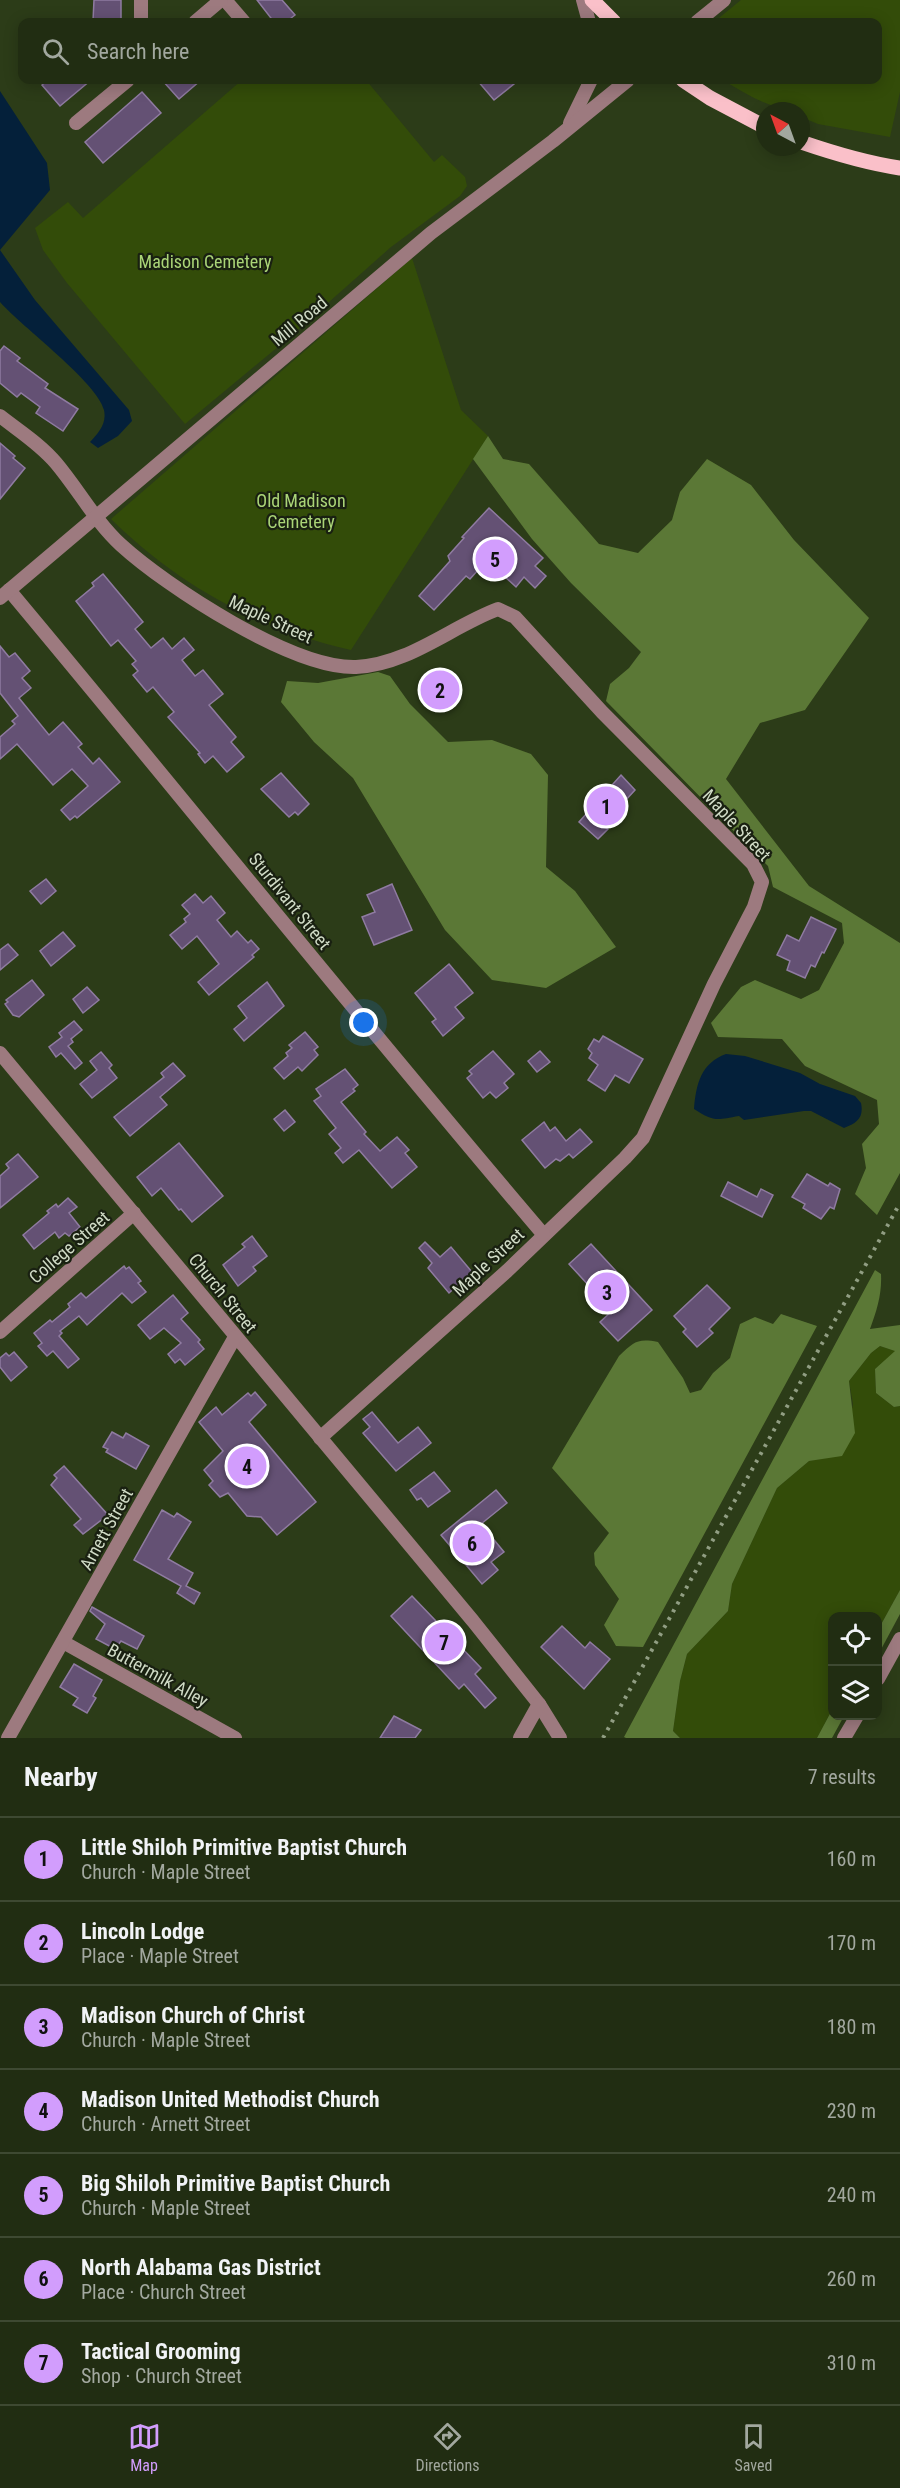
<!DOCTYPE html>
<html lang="en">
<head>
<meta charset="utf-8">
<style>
  :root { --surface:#212d12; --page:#29351b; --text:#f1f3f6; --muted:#a2a89f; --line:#3e4932; --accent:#d29dfd }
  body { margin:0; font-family:"Roboto Condensed",sans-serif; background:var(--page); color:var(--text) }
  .controls { position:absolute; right:18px; bottom:18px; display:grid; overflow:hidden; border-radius:12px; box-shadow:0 3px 15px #0003 }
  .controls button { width:54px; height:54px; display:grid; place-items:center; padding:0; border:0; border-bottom:2px solid var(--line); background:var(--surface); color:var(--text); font:30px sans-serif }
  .compass { position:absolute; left:756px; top:102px; width:54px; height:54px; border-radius:50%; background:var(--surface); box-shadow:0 3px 15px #0003; rotate:319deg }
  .you { position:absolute; left:364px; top:1023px; width:21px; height:21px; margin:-15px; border:4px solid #fff; border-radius:50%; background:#1a73e8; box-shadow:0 0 0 9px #1a73e833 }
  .badge { display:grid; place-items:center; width:39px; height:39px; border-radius:50%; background:var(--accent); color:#111; font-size:20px; font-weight:700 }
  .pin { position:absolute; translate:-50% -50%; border:3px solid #fff; box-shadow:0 2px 6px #0006 }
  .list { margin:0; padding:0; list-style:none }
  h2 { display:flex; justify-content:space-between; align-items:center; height:78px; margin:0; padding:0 24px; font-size:26px }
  h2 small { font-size:20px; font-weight:400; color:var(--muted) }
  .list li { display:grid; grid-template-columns:39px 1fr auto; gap:18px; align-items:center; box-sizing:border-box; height:84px; padding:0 24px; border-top:2px solid var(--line) }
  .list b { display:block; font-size:22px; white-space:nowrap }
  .list p { margin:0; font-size:20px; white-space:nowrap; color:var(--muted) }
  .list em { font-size:20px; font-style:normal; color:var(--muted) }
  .icon { flex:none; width:33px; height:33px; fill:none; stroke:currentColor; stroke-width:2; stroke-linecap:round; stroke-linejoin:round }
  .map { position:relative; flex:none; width:900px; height:1738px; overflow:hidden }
  .search { position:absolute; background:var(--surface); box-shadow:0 3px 15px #0003; left:18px; right:18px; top:18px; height:66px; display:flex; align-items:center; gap:15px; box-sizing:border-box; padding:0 21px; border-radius:12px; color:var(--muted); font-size:22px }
  .sheet { height:666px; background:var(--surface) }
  nav { display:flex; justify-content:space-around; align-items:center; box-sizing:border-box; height:84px; border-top:2px solid var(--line); background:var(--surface); font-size:16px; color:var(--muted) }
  nav a { display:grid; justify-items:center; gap:3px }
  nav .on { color:var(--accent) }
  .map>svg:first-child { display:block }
</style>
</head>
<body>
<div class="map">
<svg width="900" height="1738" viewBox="0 0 900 1738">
  <rect width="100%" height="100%" fill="#2c3c18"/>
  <g fill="#334c09">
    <path d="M741 0H900V92L890 137 818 124 801 117V111C773 111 746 94 723 80H878V22H714Z"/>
    <path d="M242 80H366L434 162 442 155 465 177 467 186 460 196 391 247 285 341 185 424 67 283 43 250 35 228 68 202 83 218Z"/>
    <path d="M412 258 461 410 488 436 351 650C259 629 179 586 111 519Z"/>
    <path d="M880 1346 896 1351 875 1369 876 1393 894 1407 900 1406V1590L878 1630V1616H832V1710L817 1738H680L673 1731 680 1681 687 1654 728 1611 732 1584 777 1488 809 1461 842 1455 853 1404 849 1381 871 1353Z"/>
  </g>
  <g fill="#5b7836">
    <path d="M488 436 503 459 529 464 599 544 638 553 672 520 680 492 707 459 751 485 794 540 869 618 805 710 760 723 726 779 809 886 900 943V1173L877 1215 855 1194 866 1168 862 1144 879 1124 877 1100 805 1066 782 1039 718 1037 711 1023 741 987 755 980 801 999 819 990 844 943 842 923 773 887 768 866 606 701 610 684 629 668 641 652 571 583 532 539 473 459Z"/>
    <path d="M378 672 390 676 410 704 448 742 492 740 531 754 548 775 546 867 575 891 616 947 546 988 492 980 445 930 353 778 314 742 281 702 287 681 318 683Z"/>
    <path d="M875 1270 881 1274C882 1294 877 1310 870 1329L900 1325V1406L894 1407 876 1393 875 1369 895 1351 880 1346 871 1353 849 1381 855 1433 842 1456 809 1461 777 1488 732 1584 728 1611 687 1654 680 1681 673 1731 680 1738H626L624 1737Z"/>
    <path d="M781 1314 817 1326 643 1647 616 1646 604 1625 619 1599 595 1565 594 1553 609 1533 552 1468 619 1356C634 1342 637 1338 658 1342L683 1378 690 1393 701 1390 713 1373 730 1358 740 1324 755 1317 773 1324Z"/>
    <path d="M900 1590V1614L878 1655V1630Z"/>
    <path d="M832 1710V1716H844L832 1738H817Z"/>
  </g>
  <g fill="#04203a">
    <path d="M0 91 47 163 50 190 0 250 35 300 129 410 132 421 118 436 98 448 90 442C98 433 107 424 104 410 98 383 22 327 0 302Z"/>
    <path d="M726 1054 745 1056 800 1073 820 1084 855 1096 861 1103C864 1118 857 1123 844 1128L811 1111H804L744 1120 739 1116C716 1120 714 1122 694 1109 696 1084 701 1063 726 1054Z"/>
  </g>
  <g fill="#645174" stroke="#8f7ba1" stroke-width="1.5">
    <path d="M94 0H121V21H93Z"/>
    <path d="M257 0H282L295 15 286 22H274Z"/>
    <path d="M48 80H91L60 106 42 85Z"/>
    <path d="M162 80H201L179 99Z"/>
    <path d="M477 80H519L494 100Z"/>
    <path d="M142 92 161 113 103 163 85 142Z"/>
    <path d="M4 346 20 358 17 361 48 384 45 388 78 409 63 431 36 413 40 407 21 393 17 397 0 383V351Z"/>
    <path d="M0 443 15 456 13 458 25 468 0 499Z"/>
    <path d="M489 508 543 558 535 566 546 576 535 588 524 577 516 587 487 560 470 579 466 576 434 610 419 596 450 561 448 556 464 538 462 537Z"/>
    <path d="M103 574 143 622 135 629 151 648 163 638 172 649 184 638 194 650 182 660 195 676 203 670 223 694 209 705 236 737 231 742 244 757 227 772 213 756 205 763 198 754 200 753 168 717 174 712 153 687 147 692 133 675 138 671 132 664 136 661 118 640 111 646 76 601 94 586 92 583Z"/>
    <path d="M0 646 9 657 15 653 30 671 22 678 31 688 19 698 49 735 63 722 82 744 78 747 93 764 99 758 120 782 77 818 75 816 70 820 61 810 88 786 72 769 53 785 17 744 0 759V737L15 724 12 721 18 716 0 693Z"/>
    <path d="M444 672 457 686 436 707 423 693Z"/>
    <path d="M281 773 309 804 298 815 295 812 289 817 261 789Z"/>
    <path d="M621 775 635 790 603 825 608 829 598 839 579 822Z"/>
    <path d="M46 879 56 891 41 904 30 891Z"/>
    <path d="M392 884 412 930 374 945 362 917 375 912 367 895Z"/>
    <path d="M195 894 203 903 211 896 225 913 217 920 231 937 237 931 248 943 251 940 259 949 252 955 254 957 209 995 198 982 219 964 197 936 182 949 170 935 186 922 184 919 190 914 182 905Z"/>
    <path d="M811 917 836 929 824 953 822 952 815 967 811 965 805 978 787 970 790 961 777 955 787 935 799 941Z"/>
    <path d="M63 932 75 946 51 966 40 951Z"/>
    <path d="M8 944 18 955 0 970V950Z"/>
    <path d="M449 964 473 993 455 1007 464 1018 443 1036 432 1022 436 1019 415 993Z"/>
    <path d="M32 980 44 995 19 1017 13 1015 5 1004 8 1002 6 1000Z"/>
    <path d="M267 982 284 1006 244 1041 234 1029 247 1018 238 1006Z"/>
    <path d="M87 987 99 1000 83 1013 73 999Z"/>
    <path d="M74 1021 82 1030 71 1039 73 1042 68 1046 82 1063 75 1069 61 1053 56 1057 49 1047 62 1037 59 1033Z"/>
    <path d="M305 1032 318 1047 314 1050 318 1055 302 1071 298 1067 284 1079 274 1068 288 1056 286 1053 292 1048 289 1045Z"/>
    <path d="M603 1036 643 1059 629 1083 615 1075 605 1091 588 1080 598 1065 589 1058 592 1053 588 1049 594 1039 599 1042Z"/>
    <path d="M493 1051 514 1074 504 1083 508 1088 496 1098 490 1092 483 1098 467 1078 472 1074 469 1071Z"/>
    <path d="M540 1051 550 1062 537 1072 528 1061Z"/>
    <path d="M101 1052 112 1065 109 1068 117 1078 92 1098 80 1084 97 1070 90 1061Z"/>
    <path d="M173 1063 185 1076 160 1097 167 1105 130 1136 114 1117 164 1077 161 1073Z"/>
    <path d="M345 1069 358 1085 353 1089 355 1091 341 1102 366 1132 364 1134 380 1151 397 1137 409 1150 405 1153 417 1167 392 1188 359 1150 343 1163 335 1153 341 1148 329 1134 336 1128 314 1101 321 1096 316 1089Z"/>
    <path d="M285 1110 295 1122 284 1131 274 1119Z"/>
    <path d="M544 1122 550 1131 555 1127 566 1141 580 1129 592 1142 573 1158 569 1154 560 1161 556 1159 545 1168 522 1140Z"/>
    <path d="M179 1143 223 1196 192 1222 181 1209 179 1210 161 1188 152 1196 137 1177Z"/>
    <path d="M18 1154 38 1177 0 1208V1176L9 1168 6 1164Z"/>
    <path d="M807 1174 828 1186 830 1183 840 1189 834 1209 830 1207 821 1219 803 1208 805 1204 792 1197Z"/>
    <path d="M728 1182 757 1197 761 1189 773 1195 762 1217 721 1196Z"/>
    <path d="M68 1198 77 1207 69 1213 80 1227 69 1236 65 1233 59 1238 55 1232 34 1249 23 1235 49 1213 47 1211 56 1204 58 1207Z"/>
    <path d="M252 1236 267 1256 253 1267 256 1271 238 1286 223 1265 245 1247 242 1244Z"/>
    <path d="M425 1242 440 1257 451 1247 472 1272 449 1293 428 1268 432 1263 419 1248Z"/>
    <path d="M591 1244 652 1310 618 1341 600 1322 612 1311 569 1264Z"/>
    <path d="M124 1266 126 1269 129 1267 141 1281 138 1283 146 1292 132 1303 122 1293 87 1325 79 1316 60 1331 62 1333 59 1336 79 1359 68 1368 53 1351 47 1356 38 1346 42 1343 34 1333 50 1320 52 1322 70 1307 68 1304 81 1293 86 1298Z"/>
    <path d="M707 1285 730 1308 709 1329 713 1333 697 1347 683 1332 686 1329 674 1316Z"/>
    <path d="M173 1295 188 1313 181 1319 200 1340 198 1342 204 1349 185 1365 180 1359 175 1363 168 1354 181 1343 164 1328 150 1339 138 1325Z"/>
    <path d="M14 1352 27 1367 11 1381 0 1367V1358L6 1353 9 1356Z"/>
    <path d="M255 1392 266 1405 249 1422 316 1502 277 1535 261 1517 247 1516 228 1493 220 1497 209 1485 213 1481 204 1470 223 1451 199 1422 216 1407 222 1415 248 1393 251 1396Z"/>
    <path d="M372 1412 398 1443 418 1427 431 1443 396 1471 363 1433 370 1427 363 1419Z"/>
    <path d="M112 1432 123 1438 126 1433 149 1446 136 1469 106 1452 108 1449 103 1447Z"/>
    <path d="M64 1466 108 1515 83 1534 74 1525 81 1519 51 1485 57 1478 54 1475Z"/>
    <path d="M434 1472 450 1491 428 1507 421 1498 417 1500 410 1490Z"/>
    <path d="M496 1490 507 1503 481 1524 504 1552 491 1562 498 1570 482 1584 441 1535Z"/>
    <path d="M162 1510 174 1517 177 1513 191 1522 168 1559 193 1573 186 1586 200 1593 194 1604 177 1593 181 1586 134 1560Z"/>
    <path d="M412 1596 481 1668 475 1674 496 1698 485 1708 464 1684 459 1689 391 1616Z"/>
    <path d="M92 1607 144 1636 137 1649 121 1641 115 1649 96 1639 105 1624 90 1611Z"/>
    <path d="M562 1626 585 1648 590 1642 610 1659 584 1689 541 1647Z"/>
    <path d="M74 1664 102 1680 93 1696 96 1698 87 1713 73 1705 78 1698 60 1687Z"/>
    <path d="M394 1716 421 1730 415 1738H380Z"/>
  </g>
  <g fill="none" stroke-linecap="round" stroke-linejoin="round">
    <g stroke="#9d7a7f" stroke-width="14">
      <path d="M225 0 244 22"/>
      <path d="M583 0 589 22"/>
      <path d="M141 22V0"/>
      <path d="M195 22 221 0"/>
      <path d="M697 22 724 0"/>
      <path d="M76 123 128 80"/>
      <path d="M570 123 591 80"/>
      <path d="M0 416C19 431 40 444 56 463 78 489 95 521 121 545 167 587 293 669 356 667 408 665 452 626 498 609L515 617 602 712 753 864 762 882 754 907 714 984 643 1138 625 1158 507 1271 320 1438"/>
      <path d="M9 590C188 804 362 1022 543 1234"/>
      <path d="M0 598 431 233 553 141 628 80"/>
      <path d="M0 1053 473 1621 539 1704 560 1738"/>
      <path d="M0 1332 134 1213"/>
      <path d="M63 1642 235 1738"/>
      <path d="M878 1679 900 1639"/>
      <path d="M8 1738 235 1337"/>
      <path d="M520 1738 539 1704"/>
      <path d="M844 1738 857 1716"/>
    </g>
    <g stroke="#fac0c9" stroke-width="15">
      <path d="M592 0 614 22"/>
      <path d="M683 80 710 98 765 127"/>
      <path d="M801 142C833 153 866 163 900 168"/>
    </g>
    <path stroke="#919e83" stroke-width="4" stroke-dasharray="3 6" stroke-linecap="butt" d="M603 1738 900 1203"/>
  </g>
  <g text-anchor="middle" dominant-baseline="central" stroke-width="4.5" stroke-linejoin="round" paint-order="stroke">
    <g font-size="18" fill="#aad477" stroke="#192011">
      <text x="205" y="261">Madison Cemetery</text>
      <text x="301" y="500">Old Madison<tspan x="301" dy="21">Cemetery</tspan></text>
    </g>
    <g font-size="18" fill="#d0dbc6" stroke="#192011">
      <text transform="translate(299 321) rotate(-40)">Mill Road</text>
      <text transform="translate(271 619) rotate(25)">Maple Street</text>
      <text transform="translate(737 825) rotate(47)">Maple Street</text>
      <text transform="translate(290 901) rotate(51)">Sturdivant Street</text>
      <text transform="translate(69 1247) rotate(-41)">College Street</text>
      <text transform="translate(488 1262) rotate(-43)">Maple Street</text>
      <text transform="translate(223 1293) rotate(51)">Church Street</text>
      <text transform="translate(106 1529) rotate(-61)">Arnett Street</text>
      <text transform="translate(158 1675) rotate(29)">Buttermilk Alley</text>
    </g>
  </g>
</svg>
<div class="controls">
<button><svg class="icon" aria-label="locate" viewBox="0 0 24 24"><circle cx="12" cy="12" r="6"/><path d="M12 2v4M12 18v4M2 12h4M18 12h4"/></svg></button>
<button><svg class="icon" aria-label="layers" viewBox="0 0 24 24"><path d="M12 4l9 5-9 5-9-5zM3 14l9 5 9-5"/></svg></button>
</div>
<svg class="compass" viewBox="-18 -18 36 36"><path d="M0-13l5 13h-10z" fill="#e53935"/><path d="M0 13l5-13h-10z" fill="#a2a89f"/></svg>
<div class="you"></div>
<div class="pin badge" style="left:606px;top:806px">1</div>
<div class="pin badge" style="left:440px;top:690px">2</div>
<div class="pin badge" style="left:607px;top:1292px">3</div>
<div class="pin badge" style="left:247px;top:1466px">4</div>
<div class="pin badge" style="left:495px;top:559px">5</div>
<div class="pin badge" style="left:472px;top:1543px">6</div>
<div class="pin badge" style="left:444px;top:1642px">7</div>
<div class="search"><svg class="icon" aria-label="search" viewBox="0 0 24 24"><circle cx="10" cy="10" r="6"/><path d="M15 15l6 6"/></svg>Search here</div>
</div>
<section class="sheet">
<h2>Nearby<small>7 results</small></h2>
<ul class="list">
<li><span class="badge">1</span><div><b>Little Shiloh Primitive Baptist Church</b><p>Church · Maple Street</p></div><em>160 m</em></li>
<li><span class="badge">2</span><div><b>Lincoln Lodge</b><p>Place · Maple Street</p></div><em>170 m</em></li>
<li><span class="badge">3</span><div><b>Madison Church of Christ</b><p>Church · Maple Street</p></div><em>180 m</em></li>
<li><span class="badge">4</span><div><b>Madison United Methodist Church</b><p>Church · Arnett Street</p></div><em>230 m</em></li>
<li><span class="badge">5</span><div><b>Big Shiloh Primitive Baptist Church</b><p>Church · Maple Street</p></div><em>240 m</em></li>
<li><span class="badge">6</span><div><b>North Alabama Gas District</b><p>Place · Church Street</p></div><em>260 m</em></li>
<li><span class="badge">7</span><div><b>Tactical Grooming</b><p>Shop · Church Street</p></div><em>310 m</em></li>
</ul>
</section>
<nav>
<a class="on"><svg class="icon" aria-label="map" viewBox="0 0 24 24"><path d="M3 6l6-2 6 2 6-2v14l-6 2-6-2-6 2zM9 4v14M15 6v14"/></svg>Map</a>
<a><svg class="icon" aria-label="directions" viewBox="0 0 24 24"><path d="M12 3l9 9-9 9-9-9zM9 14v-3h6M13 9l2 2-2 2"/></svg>Directions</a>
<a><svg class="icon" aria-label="saved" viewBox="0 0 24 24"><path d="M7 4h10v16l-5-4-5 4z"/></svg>Saved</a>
</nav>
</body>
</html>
